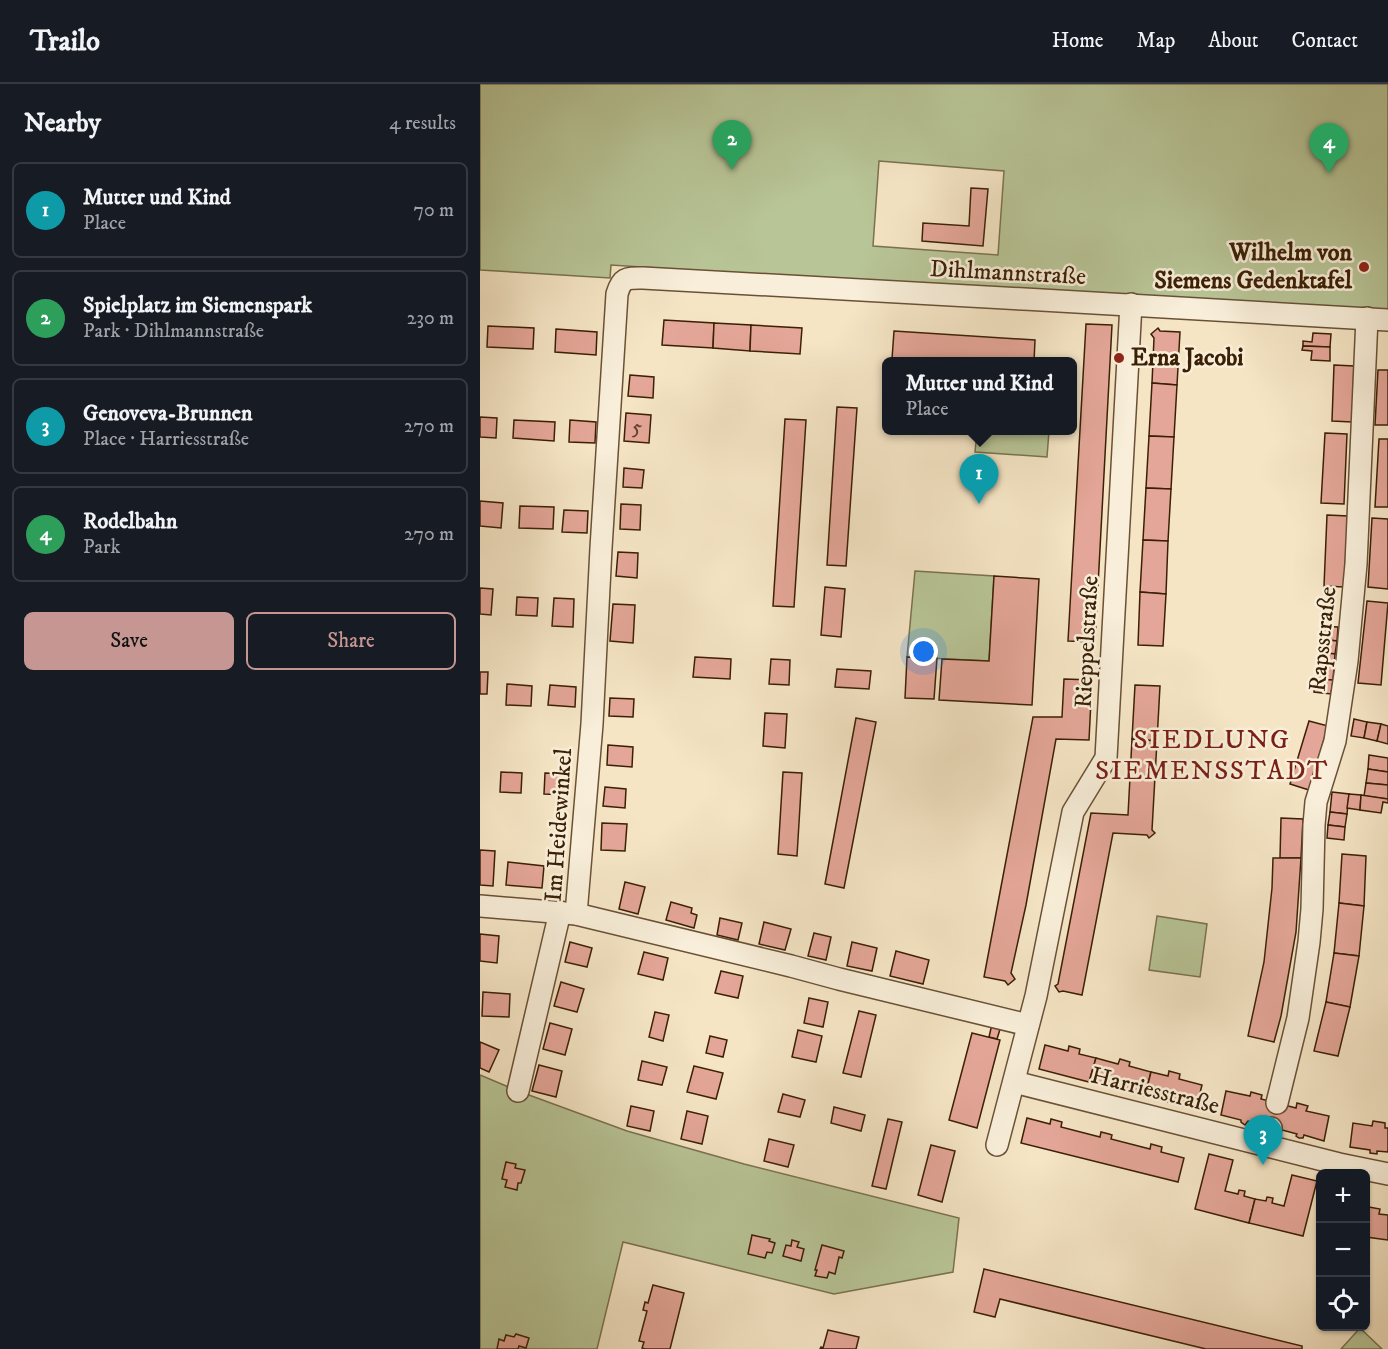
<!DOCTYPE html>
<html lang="en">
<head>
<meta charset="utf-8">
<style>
  :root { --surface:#171b24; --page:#242831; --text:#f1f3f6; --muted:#9ea1a6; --line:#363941; --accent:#c59692 }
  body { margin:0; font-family:"IM FELL DW Pica",serif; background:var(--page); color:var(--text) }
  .controls { position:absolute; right:18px; bottom:18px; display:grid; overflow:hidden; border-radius:9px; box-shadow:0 2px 4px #0004 }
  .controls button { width:54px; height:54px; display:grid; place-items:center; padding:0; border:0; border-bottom:2px solid var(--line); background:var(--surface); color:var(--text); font:30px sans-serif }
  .you { position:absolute; left:444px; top:568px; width:21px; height:21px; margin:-15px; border:4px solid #fff; border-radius:50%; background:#1a73e8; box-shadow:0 0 0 9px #1a73e833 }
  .badge { display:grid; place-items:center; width:39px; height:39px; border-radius:50%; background:var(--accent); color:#fff; font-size:20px; font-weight:700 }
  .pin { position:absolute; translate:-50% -50px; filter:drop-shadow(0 2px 3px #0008) }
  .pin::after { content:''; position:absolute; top:32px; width:21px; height:18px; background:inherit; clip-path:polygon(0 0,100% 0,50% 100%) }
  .popup { position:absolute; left:402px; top:273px; width:195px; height:78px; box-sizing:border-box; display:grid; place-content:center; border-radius:9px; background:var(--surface); filter:drop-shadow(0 2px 4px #0005); font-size:20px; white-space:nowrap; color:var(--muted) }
  .popup b { font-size:22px; color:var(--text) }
  .popup::after { content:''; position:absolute; left:50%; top:100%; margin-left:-12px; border:12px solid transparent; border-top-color:var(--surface) }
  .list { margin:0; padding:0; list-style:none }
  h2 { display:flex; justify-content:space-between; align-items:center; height:78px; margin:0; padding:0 24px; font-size:26px }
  h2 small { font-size:20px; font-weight:400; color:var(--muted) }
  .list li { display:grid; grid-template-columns:39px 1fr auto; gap:18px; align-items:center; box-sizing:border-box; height:96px; margin:0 12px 12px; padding:0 12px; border:2px solid var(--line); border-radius:9px }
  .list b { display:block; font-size:22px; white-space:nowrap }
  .list p { margin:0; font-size:20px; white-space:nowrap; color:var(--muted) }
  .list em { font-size:20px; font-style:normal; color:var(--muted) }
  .actions { display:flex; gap:12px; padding:18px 24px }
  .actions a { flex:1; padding:14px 0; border:2px solid var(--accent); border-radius:9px; text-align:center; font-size:21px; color:var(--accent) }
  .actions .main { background:var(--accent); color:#111 }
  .icon { flex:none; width:33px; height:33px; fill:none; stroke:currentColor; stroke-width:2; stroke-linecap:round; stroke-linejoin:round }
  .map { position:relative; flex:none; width:908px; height:1265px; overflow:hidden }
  header { display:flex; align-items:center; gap:36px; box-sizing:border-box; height:84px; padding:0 30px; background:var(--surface); border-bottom:2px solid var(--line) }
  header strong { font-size:28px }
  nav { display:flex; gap:33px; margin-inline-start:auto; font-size:21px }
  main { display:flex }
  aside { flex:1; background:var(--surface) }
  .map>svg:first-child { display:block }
</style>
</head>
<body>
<header>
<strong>Trailo</strong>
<nav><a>Home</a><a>Map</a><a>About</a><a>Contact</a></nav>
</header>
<main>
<aside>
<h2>Nearby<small>4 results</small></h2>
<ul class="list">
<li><span class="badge" style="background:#0f9aa8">1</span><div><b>Mutter und Kind</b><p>Place</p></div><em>70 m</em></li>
<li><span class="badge" style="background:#2e9e5b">2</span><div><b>Spielplatz im Siemenspark</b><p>Park · Dihlmannstraße</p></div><em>230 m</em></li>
<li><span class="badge" style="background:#0f9aa8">3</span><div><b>Genoveva-Brunnen</b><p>Place · Harriesstraße</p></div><em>270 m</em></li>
<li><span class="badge" style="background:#2e9e5b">4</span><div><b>Rodelbahn</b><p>Park</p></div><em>270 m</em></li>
</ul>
<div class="actions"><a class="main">Save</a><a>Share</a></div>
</aside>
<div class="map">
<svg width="908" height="1265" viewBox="0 0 908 1265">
  <rect width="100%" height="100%" fill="#f5e5c5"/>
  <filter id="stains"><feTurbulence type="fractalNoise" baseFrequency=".00333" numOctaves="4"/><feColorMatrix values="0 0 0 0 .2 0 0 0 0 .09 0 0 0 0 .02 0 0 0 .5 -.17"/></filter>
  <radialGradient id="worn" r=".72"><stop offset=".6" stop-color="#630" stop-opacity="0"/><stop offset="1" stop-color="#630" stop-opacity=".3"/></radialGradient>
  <g fill="#b8c597" stroke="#7a724e" stroke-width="1.5" fill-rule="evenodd">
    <path d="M0 0H908V231L131 181 130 194 0 186ZM399 77 524 87 518 171 393 162Z"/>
    <path d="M497 347H569L567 373 495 368Z"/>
    <path d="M435 487 514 492 509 577 427 573Z"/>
    <path d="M677 832 727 840 720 893 669 886Z"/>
    <path d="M0 991 38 1007 147 1047 264 1080 479 1134 473 1188 354 1210 143 1158 117 1265H0Z"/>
    <path d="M880 1244 902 1265H861Z"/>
  </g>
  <g fill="#e4a698" stroke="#3b2006" stroke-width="1.5">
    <path d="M491 104 508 105 503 162 442 157 443 139 489 142Z"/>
    <path d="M184 236 234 239 233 264 182 261Z"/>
    <path d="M234 239 271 241 270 267 233 264Z"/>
    <path d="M606 240 632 241 615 558 588 557Z"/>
    <path d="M271 241 322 244 320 270 270 267Z"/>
    <path d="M8 242 54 244 53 265 7 263Z"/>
    <path d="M678 244 680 247 700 248 697 301 672 299 674 254 671 250Z"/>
    <path d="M76 245 117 248 116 271 75 268Z"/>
    <path d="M414 247 555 256 554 278H444L412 275Z"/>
    <path d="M833 249 851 250 850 263 823 262V257L832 258Z"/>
    <path d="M823 262 850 263V277L831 276 832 267 822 266Z"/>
    <path d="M854 281 874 282 872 338 852 337Z"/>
    <path d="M898 286H908V341H895Z"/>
    <path d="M150 291 174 293 173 314 148 312Z"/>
    <path d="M672 299 697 301 694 353 669 352Z"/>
    <path d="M357 323 377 324 366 482 347 481Z"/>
    <path d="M146 329 171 331 169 359 144 357Z"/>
    <path d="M0 333 17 334 16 354 0 353Z"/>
    <path d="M305 335 326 336 314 523 293 522Z"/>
    <path d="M34 336 75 338 74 357 33 354Z"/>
    <path d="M90 336 116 338 115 359 89 358Z"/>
    <path d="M845 349 867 350 864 420 841 419Z"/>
    <path d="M669 352 694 353 691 405 666 404Z"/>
    <path d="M899 355H908V423H895Z"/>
    <path d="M144 384 164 386 162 404 143 403Z"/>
    <path d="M666 404 691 405 688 457 663 456Z"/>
    <path d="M0 417 23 419 21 444 0 442Z"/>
    <path d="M141 420 161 421 160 446 140 445Z"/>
    <path d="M40 422 74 423 73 445 39 444Z"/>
    <path d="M84 426 108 427 107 449 82 448Z"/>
    <path d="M847 431 868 432 864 503 844 502Z"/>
    <path d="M892 434 908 435V505L888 503Z"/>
    <path d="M663 456 688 457 686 510 660 508Z"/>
    <path d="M138 468 158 469 157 494 136 492Z"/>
    <path d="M514 492 559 495 552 621 459 616 462 575 509 577Z"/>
    <path d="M345 503 365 505 361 553 341 551Z"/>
    <path d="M0 504 13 505 11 531 0 530Z"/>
    <path d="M660 508 686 510 683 562 658 561Z"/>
    <path d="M37 513 58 514 57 532 36 531Z"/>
    <path d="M74 514 94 515 93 543 72 542Z"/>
    <path d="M887 517 908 519 901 601 878 599Z"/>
    <path d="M133 520 155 521 153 559 130 557Z"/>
    <path d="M841 542 858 543 857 557 840 555Z"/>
    <path d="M840 555 857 557 855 570 839 568Z"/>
    <path d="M839 568 855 570 854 583 837 581Z"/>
    <path d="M215 573 251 575 250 595 213 593Z"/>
    <path d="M427 573 457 574 454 615 425 614Z"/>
    <path d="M291 575 310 576 309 601 289 600Z"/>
    <path d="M837 581 854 583 853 596 836 595Z"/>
    <path d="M357 585 391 587 389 605 355 603Z"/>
    <path d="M0 588H8L7 610H0Z"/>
    <path d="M584 595 612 596 609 656 576 655 546 821 531 889 535 895 528 901 525 897 504 893 553 633H582Z"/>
    <path d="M836 595 853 596 851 610 834 608Z"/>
    <path d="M27 600 52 602 51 622 26 621Z"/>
    <path d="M70 601 96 603 95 623 68 621Z"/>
    <path d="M655 601 680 602 677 657 652 655Z"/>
    <path d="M130 614 154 615 153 633 129 632Z"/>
    <path d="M285 629 307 630 305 664 283 662Z"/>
    <path d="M376 634 396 638 364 804 345 800Z"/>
    <path d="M874 635 887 638 884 654 871 652Z"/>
    <path d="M829 637 848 642 829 706 810 700Z"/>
    <path d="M887 638 901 640 897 657 884 654Z"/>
    <path d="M901 640 908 642V660L897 657Z"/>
    <path d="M652 655 677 657 672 746 675 749 669 754 667 751 633 749 602 911 583 907 579 908 575 902 578 900 611 729 648 731Z"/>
    <path d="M128 661 153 663 152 683 127 681Z"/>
    <path d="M889 671 908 674V688L888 685Z"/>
    <path d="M888 685 908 688V701L886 699Z"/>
    <path d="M21 688 42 689 41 709 20 708Z"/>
    <path d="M303 688 322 689 317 772 298 770Z"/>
    <path d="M65 689 89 690 88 711 64 710Z"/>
    <path d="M886 699 908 701V715L884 712Z"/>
    <path d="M125 703 146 705 145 724 123 722Z"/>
    <path d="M852 708 869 710 867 730 850 728Z"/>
    <path d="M869 710 881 711 880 726 867 724Z"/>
    <path d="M881 711 908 715V719L903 718 901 729 880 726Z"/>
    <path d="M850 728 867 730 865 743 848 741Z"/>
    <path d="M801 734 823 735 821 774H800Z"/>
    <path d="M122 739 147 740 145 767 121 766Z"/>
    <path d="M848 741 865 743 864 756 847 754Z"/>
    <path d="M0 766 15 767 13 802 0 801Z"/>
    <path d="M862 770 886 772 884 822 859 819Z"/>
    <path d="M793 774H821L816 848 801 932 794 958 768 952 784 878 792 804Z"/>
    <path d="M28 778 64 782 62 804 26 801Z"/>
    <path d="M145 798 165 803 158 830 139 825Z"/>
    <path d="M191 818 212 824 211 829 217 831 214 844 186 836Z"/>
    <path d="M859 819 884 822 879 872 854 869Z"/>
    <path d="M240 834 262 839 258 856 237 851Z"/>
    <path d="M284 838 311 845 305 866 279 860Z"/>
    <path d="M334 849 351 853 346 876 328 872Z"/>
    <path d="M0 850 19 852 17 879 0 877Z"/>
    <path d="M90 858 112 864 107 883 85 878Z"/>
    <path d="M372 858 397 864 392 887 367 882Z"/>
    <path d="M416 867 449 876 443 900 410 892Z"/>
    <path d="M164 868 188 874 183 896 158 890Z"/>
    <path d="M854 869 879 872 870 923 846 918Z"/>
    <path d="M241 887 263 892 258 914 235 909Z"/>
    <path d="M81 898 104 905 97 928 74 922Z"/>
    <path d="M3 908 30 910 29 933 2 932Z"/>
    <path d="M329 914 348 918 343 943 324 939Z"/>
    <path d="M846 918 870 923 858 972 834 967Z"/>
    <path d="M379 927 396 931 381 993 363 989Z"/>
    <path d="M175 928 189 931 183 957 169 953Z"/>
    <path d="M70 939 92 945 85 971 63 965Z"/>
    <path d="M512 940 521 942 517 955 509 953Z"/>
    <path d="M318 946 342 952 336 978 312 973Z"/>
    <path d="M492 949 520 956 497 1044 469 1036Z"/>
    <path d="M230 952 247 956 243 973 226 969Z"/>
    <path d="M0 958 19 966 9 988 0 984Z"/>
    <path d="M565 961 588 967 589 962 600 965 599 970 616 974 609 998 559 985Z"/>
    <path d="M616 974 638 980 640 975 650 978 649 982 671 988 665 1012 609 998Z"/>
    <path d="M162 977 187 983 182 1001 158 996Z"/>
    <path d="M59 981 82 987 76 1013 52 1007Z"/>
    <path d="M214 982 243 989 236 1015 207 1008Z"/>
    <path d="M689 987 700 990 699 995 722 1001 716 1025 665 1012 671 988 688 992Z"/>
    <path d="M746 1007 770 1012 771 1008 782 1011 781 1015 816 1024 817 1019 828 1022 826 1027 849 1032 844 1057 824 1051 823 1054H819L816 1052 817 1050 768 1037 765 1041 761 1038V1036L741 1031Z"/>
    <path d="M303 1010 325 1016 320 1033 298 1028Z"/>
    <path d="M151 1022 174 1027 170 1047 147 1042Z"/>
    <path d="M354 1023 385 1031 381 1047 351 1039Z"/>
    <path d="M207 1027 228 1032 222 1060 201 1055Z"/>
    <path d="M547 1034 570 1040 571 1035 582 1038 581 1043 620 1053 621 1048 629 1050 632 1051 631 1055 670 1065 671 1060 682 1063 681 1068 704 1074 698 1098 541 1059Z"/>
    <path d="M408 1035 422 1038 406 1105 392 1102Z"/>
    <path d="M893 1037 905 1039V1044H908V1068L897 1067V1070L890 1069V1066L870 1063 873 1039 892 1042Z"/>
    <path d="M289 1055 314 1061 308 1083 284 1077Z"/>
    <path d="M451 1061 475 1067 462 1118 438 1111Z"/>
    <path d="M729 1070 753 1076 745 1107 758 1110 759 1106 765 1107 764 1112 775 1115 769 1139 715 1125Z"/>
    <path d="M26 1078 36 1080 35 1084 45 1086 41 1099H38L37 1106 25 1103 27 1096 22 1095Z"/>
    <path d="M812 1091 837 1097 823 1152 769 1139 775 1115 786 1117 787 1113 793 1114 792 1119 804 1122Z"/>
    <path d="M889 1123 900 1125 899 1130 908 1131V1156L886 1153V1128L889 1129Z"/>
    <path d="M272 1151 290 1155 289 1157 295 1159 292 1169 287 1168 285 1174 268 1170Z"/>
    <path d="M312 1156 319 1158 317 1163 324 1165 321 1177 303 1172 306 1161 311 1162Z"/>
    <path d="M342 1161 364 1167 362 1174 359 1173 355 1190 349 1188 347 1194 335 1192 337 1186H335Z"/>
    <path d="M504 1185 822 1262V1265H726L520 1215 515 1233 494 1228Z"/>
    <path d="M173 1201 204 1209 190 1265H165L162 1264 164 1258 159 1257 167 1227 163 1226 165 1218 168 1219Z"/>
    <path d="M348 1246 379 1253 376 1265H340L341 1263 343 1264Z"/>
    <path d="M36 1250 49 1254 46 1264 39 1262 38 1265H17L19 1255 24 1257 26 1251 34 1253Z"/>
  </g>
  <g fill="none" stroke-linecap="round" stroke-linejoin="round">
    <g stroke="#6a5136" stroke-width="24">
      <g id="minor">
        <path d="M0 822 96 830 311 882 359 895 548 941"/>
        <path d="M96 830 112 640 121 464 137 210C142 193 147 194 163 194 411 209 660 220 908 236"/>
        <path d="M534 998 859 1080 908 1090"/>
        <path d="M38 1007 80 828"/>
        <path d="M797 1019 818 934 829 858 832 825 834 741 836 718 855 657 867 577 876 480 887 234"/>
        <path d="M517 1061 556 912 593 728 626 674 651 220"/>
        <path d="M787 1062 791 1044"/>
      </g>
    </g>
    <use href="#minor" stroke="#f8eed9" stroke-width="21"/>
  </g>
  <g fill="#8f2418" stroke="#f8eed9" stroke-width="2">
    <circle cx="884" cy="183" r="6"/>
    <circle cx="639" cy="274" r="6"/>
  </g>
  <g text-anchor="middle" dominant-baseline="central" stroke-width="5" stroke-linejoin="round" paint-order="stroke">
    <g font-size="21" fill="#65422a">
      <text x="157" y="344">5</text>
    </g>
    <g font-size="24" font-weight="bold" fill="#3b2006" stroke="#f8eed9" text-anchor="end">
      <text x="872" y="169">Wilhelm von<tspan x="872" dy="28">Siemens Gedenktafel</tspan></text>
      <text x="651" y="274" text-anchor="start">Erna Jacobi</text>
    </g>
    <g font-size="24" fill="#3b2006" stroke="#f8eed9">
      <text transform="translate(528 189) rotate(3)">Dihlmannstraße</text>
      <text transform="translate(843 555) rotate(-84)">Rapsstraße</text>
      <text transform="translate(607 558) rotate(-87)">Rieppelstraße</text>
      <text transform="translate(79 741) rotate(-86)">Im Heidewinkel</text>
      <text transform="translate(675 1007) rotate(14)">Harriesstraße</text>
    </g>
    <g font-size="27" letter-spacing="1.5" fill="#7a1f14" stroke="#f8eed9">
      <text x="732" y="656">SIEDLUNG<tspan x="732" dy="31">SIEMENSSTADT</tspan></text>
    </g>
  </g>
  <rect width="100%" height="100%" filter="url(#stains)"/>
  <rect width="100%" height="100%" fill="url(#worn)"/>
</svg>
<div class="controls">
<button>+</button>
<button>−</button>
<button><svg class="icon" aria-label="locate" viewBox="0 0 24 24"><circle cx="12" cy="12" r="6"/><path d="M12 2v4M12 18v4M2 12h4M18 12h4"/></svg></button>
</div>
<div class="you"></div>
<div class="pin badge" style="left:499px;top:420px;background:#0f9aa8">1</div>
<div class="popup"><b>Mutter und Kind</b>Place</div>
<div class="pin badge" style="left:252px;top:86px;background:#2e9e5b">2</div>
<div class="pin badge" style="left:783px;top:1081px;background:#0f9aa8">3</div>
<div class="pin badge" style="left:849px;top:89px;background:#2e9e5b">4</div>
</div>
</main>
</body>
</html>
